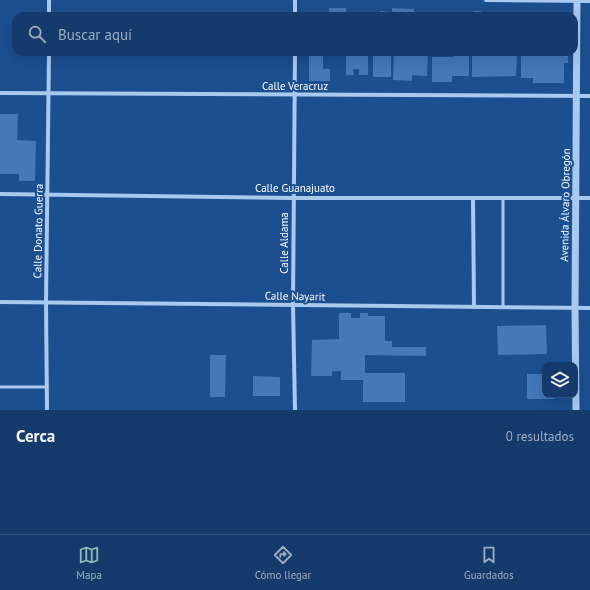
<!DOCTYPE html>
<html lang="es">
<head>
<meta charset="utf-8">
<style>
  :root { --surface:#143b6b; --page:#1d4271; --text:#f1f3f6; --muted:#9dadc1; --line:#33557e; --accent:#8bbbb9 }
  body { margin:0; font-family:"PT Sans",sans-serif; background:var(--page); color:var(--text) }
  .controls { position:absolute; right:12px; bottom:12px; display:grid; overflow:hidden; border-radius:8px; box-shadow:0 4px 16px #0002 }
  .controls button { width:36px; height:36px; display:grid; place-items:center; padding:0; border:0; border-bottom:1px solid var(--line); background:var(--surface); color:var(--text); font:20px sans-serif }
  .list { margin:0; padding:0; list-style:none }
  h2 { display:flex; justify-content:space-between; align-items:center; height:52px; margin:0; padding:0 16px; font-size:17px }
  h2 small { font-size:13px; font-weight:400; color:var(--muted) }
  .icon { flex:none; width:22px; height:22px; fill:none; stroke:currentColor; stroke-width:2; stroke-linecap:round; stroke-linejoin:round }
  .map { position:relative; flex:none; width:590px; height:410px; overflow:hidden }
  .search { position:absolute; background:var(--surface); box-shadow:0 4px 16px #0002; left:12px; right:12px; top:12px; height:44px; display:flex; align-items:center; gap:10px; box-sizing:border-box; padding:0 14px; border-radius:12px; color:var(--muted); font-size:15px }
  .sheet { height:124px; background:var(--surface) }
  nav { display:flex; justify-content:space-around; align-items:center; box-sizing:border-box; height:56px; border-top:1px solid var(--line); background:var(--surface); font-size:11px; color:var(--muted) }
  nav a { display:grid; justify-items:center; gap:2px }
  nav .on { color:var(--accent) }
  .map>svg:first-child { display:block }
</style>
</head>
<body>
<div class="map">
<svg width="590" height="410" viewBox="0 0 590 410">
  <rect width="100%" height="100%" fill="#1b4f8f"/>
  <g fill="#4478b7">
    <path d="M329 8H346V12H361V16H329Z"/>
    <path d="M392 8 414 9V16H392Z"/>
    <path d="M380 11 390 12V16H380Z"/>
    <rect x="473" y="11" width="8" height="5"/>
    <rect x="312" y="12" width="15" height="4"/>
    <path d="M509 13 569 14V16H509Z"/>
    <path d="M309 52H323V69H330V81H309Z"/>
    <path d="M330 52H368V75H359V69H353L354 75H346V55H330Z"/>
    <path d="M373 52H382V56H391V77H373Z"/>
    <path d="M394 52 428 53 427 76 412 75V81L393 80Z"/>
    <path d="M453 52H469V76H452V82H432V57H453Z"/>
    <path d="M568 52V63H564V83H533V78H521V55H517L516 76 472 77V53Z"/>
    <path d="M0 114H18L17 140 36 141 35 181H19V174H0Z"/>
    <path d="M339 313H351V318H360V313H368V316H385V341H392V347H426V356L365 355V373H405V402H363V380H341V371H332V376H311L312 340 339 339Z"/>
    <path d="M546 325 547 354 498 355 497 326Z"/>
    <path d="M210 355H226L225 397H210Z"/>
    <path d="M527 374H545V395H554V399H527Z"/>
    <path d="M253 376 280 377V396H253Z"/>
  </g>
  <g fill="none" stroke-linecap="round" stroke-linejoin="round">
    <g stroke="#a9c9ee" stroke-width="3">
      <path d="M503 198V307"/>
      <path d="M0 387H47"/>
    </g>
    <g stroke="#a9c9ee" stroke-width="4">
      <path d="M486 0 590 1"/>
      <path d="M49 16V0"/>
      <path d="M295 16V0"/>
      <path d="M295 52 293 305 295 410"/>
      <path d="M0 93 590 96"/>
      <path d="M0 194 293 198H590"/>
      <path d="M473 198 474 307"/>
      <path d="M0 302 590 308"/>
      <path d="M47 410 46 302 49 52"/>
    </g>
    <path stroke="#a9c9ee" stroke-width="7" d="M576 410 575 308 577 0"/>
  </g>
  <g text-anchor="middle" dominant-baseline="central" stroke-width="4" stroke-linejoin="round" paint-order="stroke">
    <g font-size="11" fill="#fff" stroke="#1b4f8f">
      <text x="295" y="86">Calle Veracruz</text>
      <text x="295" y="188">Calle Guanajuato</text>
      <text transform="translate(565 205) rotate(-89)">Avenida Álvaro Obregón</text>
      <text transform="translate(38 231) rotate(-89)">Calle Donato Guerra</text>
      <text transform="translate(284 243) rotate(-90)">Calle Aldama</text>
      <text transform="translate(295 296) rotate(1)">Calle Nayarit</text>
    </g>
  </g>
</svg>
<div class="controls">
<button><svg class="icon" aria-label="layers" viewBox="0 0 24 24"><path d="M12 4l9 5-9 5-9-5zM3 14l9 5 9-5"/></svg></button>
</div>
<div class="search"><svg class="icon" aria-label="search" viewBox="0 0 24 24"><circle cx="10" cy="10" r="6"/><path d="M15 15l6 6"/></svg>Buscar aquí</div>
</div>
<section class="sheet">
<h2>Cerca<small>0 resultados</small></h2>
<ul class="list">
</ul>
</section>
<nav>
<a class="on"><svg class="icon" aria-label="map" viewBox="0 0 24 24"><path d="M3 6l6-2 6 2 6-2v14l-6 2-6-2-6 2zM9 4v14M15 6v14"/></svg>Mapa</a>
<a><svg class="icon" aria-label="directions" viewBox="0 0 24 24"><path d="M12 3l9 9-9 9-9-9zM9 14v-3h6M13 9l2 2-2 2"/></svg>Cómo llegar</a>
<a><svg class="icon" aria-label="saved" viewBox="0 0 24 24"><path d="M7 4h10v16l-5-4-5 4z"/></svg>Guardados</a>
</nav>
</body>
</html>
